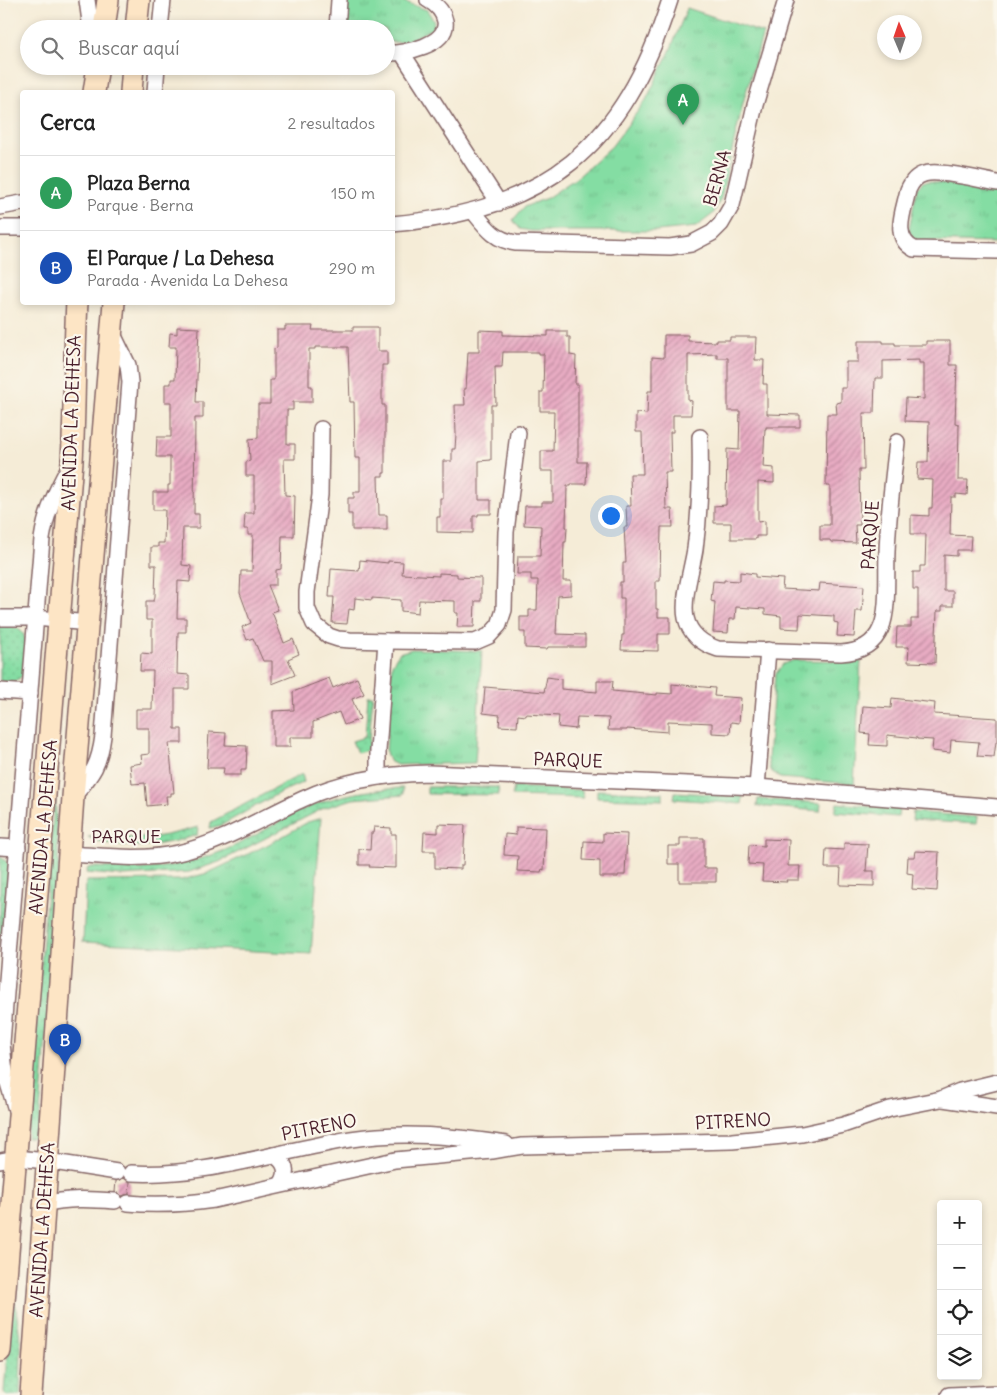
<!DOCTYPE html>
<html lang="es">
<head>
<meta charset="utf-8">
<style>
  :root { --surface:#fff; --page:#f2f2f2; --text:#222; --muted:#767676; --line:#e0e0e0; --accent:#c8321e }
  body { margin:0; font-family:Delius,sans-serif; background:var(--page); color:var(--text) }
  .controls { position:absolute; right:15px; bottom:15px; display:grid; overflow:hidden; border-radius:5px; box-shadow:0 2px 8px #0003 }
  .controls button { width:45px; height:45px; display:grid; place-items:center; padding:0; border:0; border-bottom:1px solid var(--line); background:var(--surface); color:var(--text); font:25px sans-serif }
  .compass { position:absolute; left:877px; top:15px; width:45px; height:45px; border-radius:50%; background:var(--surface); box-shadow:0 2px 8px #0003; rotate:358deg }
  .you { position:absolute; left:610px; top:515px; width:18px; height:18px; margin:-12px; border:4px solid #fff; border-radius:50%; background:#1a73e8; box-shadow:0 0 0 8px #1a73e833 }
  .badge { display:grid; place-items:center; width:32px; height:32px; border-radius:50%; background:var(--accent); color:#fff; font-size:16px; font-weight:700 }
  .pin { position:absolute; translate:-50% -41px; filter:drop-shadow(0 1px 2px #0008) }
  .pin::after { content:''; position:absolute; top:26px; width:18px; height:15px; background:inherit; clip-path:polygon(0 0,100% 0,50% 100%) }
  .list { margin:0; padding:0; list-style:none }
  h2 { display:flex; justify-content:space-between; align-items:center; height:65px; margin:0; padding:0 20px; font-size:21px }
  h2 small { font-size:16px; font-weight:400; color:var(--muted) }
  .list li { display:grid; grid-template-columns:32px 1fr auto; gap:15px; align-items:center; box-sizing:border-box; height:75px; padding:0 20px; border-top:1px solid var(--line) }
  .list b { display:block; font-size:19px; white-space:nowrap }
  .list p { margin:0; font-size:16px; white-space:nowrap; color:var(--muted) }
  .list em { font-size:16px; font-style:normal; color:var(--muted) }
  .icon { flex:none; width:28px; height:28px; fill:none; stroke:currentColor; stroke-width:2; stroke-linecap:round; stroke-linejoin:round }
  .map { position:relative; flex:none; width:997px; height:1395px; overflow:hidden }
  .search { position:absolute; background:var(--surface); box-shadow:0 2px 8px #0003; left:20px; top:20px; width:375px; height:55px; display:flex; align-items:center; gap:12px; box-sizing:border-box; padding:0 18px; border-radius:28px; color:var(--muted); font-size:19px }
  .panel { position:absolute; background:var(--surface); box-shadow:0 2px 8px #0003; left:20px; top:90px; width:375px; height:215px; border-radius:5px }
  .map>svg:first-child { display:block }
</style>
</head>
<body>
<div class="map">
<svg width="997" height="1395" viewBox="0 0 997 1395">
  <defs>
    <pattern id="grass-dots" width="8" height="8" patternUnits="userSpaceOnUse" patternTransform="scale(1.25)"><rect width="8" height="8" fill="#84dda3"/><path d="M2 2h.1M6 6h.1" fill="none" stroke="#74bd8c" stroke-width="1.8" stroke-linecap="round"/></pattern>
    <pattern id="park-tufts" width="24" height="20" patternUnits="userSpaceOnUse" patternTransform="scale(1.25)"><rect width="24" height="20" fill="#84dda3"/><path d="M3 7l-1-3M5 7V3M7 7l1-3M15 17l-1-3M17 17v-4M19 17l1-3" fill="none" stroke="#74bd8c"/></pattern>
    <pattern id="building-hatch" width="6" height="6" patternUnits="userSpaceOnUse" patternTransform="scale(1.25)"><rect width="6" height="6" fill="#e8acc3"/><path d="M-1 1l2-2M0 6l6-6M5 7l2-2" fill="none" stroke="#be8b9f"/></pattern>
  </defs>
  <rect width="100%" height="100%" fill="#fbf7ec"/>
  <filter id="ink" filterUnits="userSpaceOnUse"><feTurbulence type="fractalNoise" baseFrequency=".02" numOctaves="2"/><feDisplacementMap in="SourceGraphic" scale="10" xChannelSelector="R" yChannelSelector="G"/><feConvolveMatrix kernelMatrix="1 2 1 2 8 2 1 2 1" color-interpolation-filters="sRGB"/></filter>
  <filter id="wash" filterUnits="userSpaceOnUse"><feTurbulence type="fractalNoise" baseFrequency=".0096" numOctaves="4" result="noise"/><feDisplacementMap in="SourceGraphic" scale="20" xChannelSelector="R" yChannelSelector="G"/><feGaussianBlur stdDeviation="1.12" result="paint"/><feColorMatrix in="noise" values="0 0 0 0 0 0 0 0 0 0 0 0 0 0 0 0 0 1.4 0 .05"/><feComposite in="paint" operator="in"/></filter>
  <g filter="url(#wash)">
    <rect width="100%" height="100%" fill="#f5ecd7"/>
    <g fill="url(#grass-dots)" stroke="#677e67">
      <path d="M0 626C25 626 27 634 25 657 25 663 26 672 22 676 16 683 8 682 0 681Z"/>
      <path d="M368 696H373L368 750 357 753 352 741 365 737Z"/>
      <path d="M302 774 304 782 279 793 222 825 210 828 211 822Z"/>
      <path d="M427 787H498L499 795 427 794Z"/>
      <path d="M514 787 582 790 583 798 512 796Z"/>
      <path d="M403 788V795L353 799 324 808 219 862 189 872 122 876 86 873 88 868 92 867C103 867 114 868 126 869 156 870 187 864 215 854 243 844 267 828 293 814 330 796 363 790 403 788Z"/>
      <path d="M597 790 663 793V800L597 798Z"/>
      <path d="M55 791 59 871 38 1138H27Z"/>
      <path d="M675 792 743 796 742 804 674 799Z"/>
      <path d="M758 799 821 803 820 811 757 806Z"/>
      <path d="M837 803 899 809 898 817 835 812Z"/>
      <path d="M913 812 977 817 976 824 912 820Z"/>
      <path d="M198 827 197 835C164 846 121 852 88 837 103 834 117 838 132 838 154 839 177 833 198 827Z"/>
      <path d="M0 856 9 864 3 944 0 948Z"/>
      <path d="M13 1286 21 1346 20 1395H6L4 1392Z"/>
    </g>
    <g fill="url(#park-tufts)" stroke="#677e67">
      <path d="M349 0H400L427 10 434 21 432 29 405 42H386V29H349L346 15Z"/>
      <path d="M687 8 763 33 743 103 721 198 713 214 696 227 657 231H531L520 229 513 220 524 207 547 198 579 176 612 146 646 100 670 51Z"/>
      <path d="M930 181 997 192V243L920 241 912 238 909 230 917 188 923 182Z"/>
      <path d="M412 649 482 651 475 763 397 765 389 761 386 752 392 664 399 653Z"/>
      <path d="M794 660 861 661 854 784 780 778 770 770 768 759 775 675 783 664Z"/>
      <path d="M321 818 311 954 83 942 86 881 181 880 208 873 267 845 308 822Z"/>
    </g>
    <g id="blocks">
      <g fill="url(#building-hatch)">
        <path d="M285 326H313L312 330H353V327H378V351H387V365H382V405H385V473H383V476H378L379 515H387V530H352V514H348V498H354V492H360V458H355L354 402H350L348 347H315V349H309V386H312V402H293V410H287V444H295V459H284L285 495 295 496 294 536H282L281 569 276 570V585H268L278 610 272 612 284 643 293 639 299 654 288 659 295 675 272 684V661H263L253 638 247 640 242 627 251 623 240 593 241 571H252L253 535H248V529H244L245 513H254V476H246V462L250 461 249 439 258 438V404H270V380H274V349L277 348V330H285Z"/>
        <path d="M177 327 199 328 196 402H203V418H195L194 514H199V528H183L182 565 191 566 190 582 178 581 177 618H186V632H178L177 674 189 675V689H175V729H182V743H169L174 793H171V796H166L167 804 147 806 145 783 132 784 130 765 142 763 141 755 149 754V728H136V709H152L153 671H140L141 653 152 654V620H146V601H154L155 596 156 565H151V547H158V543H164L165 510H153V492H168V485H170V457H156L157 437H171V402H165V384H171V379H175L176 347H169L170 333 177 334Z"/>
        <path d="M479 330 503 331V335L548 336V331H567V337H570V355L576 356 575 384H578V462H587L586 484H571V486H567L566 527H567L566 542H564L563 581H571V595L558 596 556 634 585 635V647H548L547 649 525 648V632H520V617H529V610H537L538 580H531V574H517L518 556H540L541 526 524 525 525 506H542V502H553V471H541V451H553L554 411H540V392H543L544 354H539V352H503L502 367H495L496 405H491V460L479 461V500H491V514H478V516H473V533L437 532V517H440V498H443V461H452V449H455L456 434 455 405H465L464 389H466L468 352H479Z"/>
        <path d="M664 335H688V341L717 342V340H730V337H756L755 360H764L763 384H767V414L800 415V427H766V429H765L763 467 774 468V483L758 482V522L765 521V536H756V539H731V523H714V506L726 505 727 449 739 450 740 411H728V358H717V354L688 355V400L692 401 691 415H673V432H670L671 472H665L666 509H672L673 527H661L660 581H656V609H658V617H670V634H658V651L621 650 622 635H624V598H620V582H623V563H626L624 527H627L626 506H631L630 474H643L642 432H636V413L647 414 648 391H652V357L664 358Z"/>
        <path d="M858 341H883V343H895V345H926V341H950V365H957L955 423 959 424 958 480H968L967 495 956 494V497H951L950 535 971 536 970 550H957V556L944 555V591H953V606H942V611H937L935 663 908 662 909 647H896L897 627H911V619H918V589H913V572H920V566H925L926 534H911V515L929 516V508H932L933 480 917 479 918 462H928L929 422 905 421 906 398 924 399V363H919V360L883 361V378H875L874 413H863L864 470H859L860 525H855L856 543 831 542 830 540H820V525H830V486H826L827 414H837L836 403 841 402V388H846V362H858Z"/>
        <path d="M360 560 388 563V561L403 562 402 574 439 576V573L457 574V577L481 578V601H475L474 627H457L458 613H455V601L419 600 418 613 401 611V600L372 598V600L355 598 354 610 349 609 347 624 332 623 334 597H329L331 569 359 571Z"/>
        <path d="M740 572 755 574V577L783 579 782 589 819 591 820 583 864 586 862 611H856L854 637 837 636 838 623 834 622V616L800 614 799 629 781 628V616L765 614V609L736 607 735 619H729L728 633 713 632 715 602 711 601 713 581 724 582V580L740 581Z"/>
        <path d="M547 677 561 679V689L597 692V681H613L612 691 657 695V693L672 694V684L715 688 714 696 741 698 739 723 731 722 730 734 712 733V723L668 721V732L627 729V730H608L609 718 577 717 576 729 558 727 559 716 526 714V716L518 715 517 727 499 726 500 715 483 713 485 687 544 692Z"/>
        <path d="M329 678 333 688 357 678 364 694 352 699 360 719 344 725 339 712 313 722V737H290V747H273V711L294 710 293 692Z"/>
        <path d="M892 698 935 703 934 714 997 718V742H996L994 757 977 756 979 742 951 740 950 753 932 751 933 740 917 739V738L887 735V746L869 745 870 734 861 733 863 706 891 708Z"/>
        <path d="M209 732 226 733 225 745 247 746 246 770H241V775H223L224 768H207Z"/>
        <path d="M438 824 465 825 463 865H461V869L435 868V851H423L424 832 438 833Z"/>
        <path d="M374 827 391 828V834H396V868L369 867 370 865H359V849L370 850 371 833H373Z"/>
        <path d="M516 827 546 828 544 870 542 869 541 872 517 871 518 856 504 855 505 834 516 835Z"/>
        <path d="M603 833 627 834 625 875H618V877H600V861L583 860 584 841 603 842Z"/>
        <path d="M680 838H704V868H716V882H679V864H668V846H680Z"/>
        <path d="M764 839 789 840 788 866H800L799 880H786L787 882 762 881 763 865 748 864 749 845 764 846Z"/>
        <path d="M844 843 868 844 866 871H874V886L840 885 841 868H825L826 849 844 850Z"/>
        <path d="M915 851 939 852 937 891 912 889 913 874 907 873 908 857H914Z"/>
        <path d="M124 1178 130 1182 129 1194 122 1196 115 1192 116 1181Z"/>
      </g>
    </g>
  </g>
  <g filter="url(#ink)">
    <use href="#blocks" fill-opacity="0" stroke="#866767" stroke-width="1"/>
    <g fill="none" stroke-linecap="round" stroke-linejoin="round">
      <g stroke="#866767" stroke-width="18">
        <g id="street">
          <path d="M87 0 91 29"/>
          <path d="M160 29 163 0"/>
          <path d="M337 29 339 0"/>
          <path d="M386 53C404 54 449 45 445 21 443 11 437 5 428 0"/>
          <path d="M402 53 499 203"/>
          <path d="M155 92 157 66"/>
          <path d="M997 183C981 180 938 169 924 174 916 176 911 183 908 190 904 211 891 237 914 249L997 251"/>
          <path d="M0 207 22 203"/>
          <path d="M473 211C486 227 494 240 516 243L670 247 691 244 712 233 721 224 732 205 755 105 786 0"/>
          <path d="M392 224C547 210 623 148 670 0"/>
          <path d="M0 228H22"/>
          <path d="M321 429 320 495 307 592V608L314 624 329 636 338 639 350 640 386 641 475 642 489 636 499 625 504 610 506 532 518 433"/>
          <path d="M700 437C701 475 700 512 695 549 692 569 682 599 686 618 690 635 703 644 718 649L841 653C859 652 874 645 881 628 889 611 886 573 887 552 888 516 893 479 897 442"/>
          <path d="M0 618H36L88 623"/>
          <path d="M0 691 30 693"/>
          <path d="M378 776V751L386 641"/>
          <path d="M757 787 768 650"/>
          <path d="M73 797C92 774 99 767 103 736L130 382 128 365 112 332"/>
          <path d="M0 847 18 848"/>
          <path d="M69 854C105 856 142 861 178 853 222 843 263 817 303 799 343 780 386 774 429 773L757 787 997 807"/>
          <path d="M943 1099 997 1107"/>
          <path d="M16 1110 5 1073 2 1043 42 539C46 512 56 491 69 467"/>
          <path d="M273 1155C286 1161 289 1173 281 1184"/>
          <path d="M0 1161 16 1158 47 1161 117 1172"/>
          <path d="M131 1173C205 1177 278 1151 351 1139 402 1131 454 1136 506 1144"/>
          <path d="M128 1203C158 1206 185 1204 214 1200L395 1160 492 1151 522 1146 732 1141 802 1134 843 1125 890 1109 941 1099 960 1091 997 1082"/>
          <path d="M44 1204C68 1198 90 1199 115 1201"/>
          <path d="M949 1395 997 1393"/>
        </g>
      </g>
      <g stroke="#866767" stroke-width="24">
        <g id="secondary">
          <path d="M104 29 108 0"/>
          <path d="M136 29 139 0"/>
          <path d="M94 92 98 66"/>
          <path d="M131 92 133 66"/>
          <path d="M0 1351 72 461C75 408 74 356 77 302"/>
          <path d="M31 1395 73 797 114 302"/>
        </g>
      </g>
      <use href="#street" stroke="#fff" stroke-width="15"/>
      <use href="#secondary" stroke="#fde5c5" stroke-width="21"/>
    </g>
  </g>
  <g text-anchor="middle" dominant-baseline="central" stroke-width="4.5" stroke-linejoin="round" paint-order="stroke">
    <g font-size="18" fill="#4a1f2b" stroke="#fbf7ec">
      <text transform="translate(717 178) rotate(-74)">BERNA</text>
      <text transform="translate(71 423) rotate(-88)">AVENIDA LA DEHESA</text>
      <text transform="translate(870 535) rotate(-86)">PARQUE</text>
      <text transform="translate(568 760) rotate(2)">PARQUE</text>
      <text transform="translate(43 827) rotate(-85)">AVENIDA LA DEHESA</text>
      <text x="126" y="836">PARQUE</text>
      <text transform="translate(733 1121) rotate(-3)">PITRENO</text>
      <text transform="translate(319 1127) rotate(-11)">PITRENO</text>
      <text transform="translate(42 1230) rotate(-86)">AVENIDA LA DEHESA</text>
    </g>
  </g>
</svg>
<div class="controls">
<button>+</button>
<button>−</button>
<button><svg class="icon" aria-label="locate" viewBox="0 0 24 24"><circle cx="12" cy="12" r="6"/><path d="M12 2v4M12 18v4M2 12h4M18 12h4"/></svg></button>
<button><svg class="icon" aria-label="layers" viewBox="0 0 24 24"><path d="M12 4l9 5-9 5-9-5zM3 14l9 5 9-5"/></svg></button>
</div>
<svg class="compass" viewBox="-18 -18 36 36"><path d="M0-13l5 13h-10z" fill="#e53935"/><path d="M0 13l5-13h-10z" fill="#767676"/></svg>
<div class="you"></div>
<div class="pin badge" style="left:683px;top:125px;background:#2e9e5b">A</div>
<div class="pin badge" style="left:65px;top:1065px;background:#1a4fb4">B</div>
<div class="search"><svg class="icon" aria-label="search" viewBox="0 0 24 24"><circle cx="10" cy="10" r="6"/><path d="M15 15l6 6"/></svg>Buscar aquí</div>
<section class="panel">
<h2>Cerca<small>2 resultados</small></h2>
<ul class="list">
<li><span class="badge" style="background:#2e9e5b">A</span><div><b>Plaza Berna</b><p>Parque · Berna</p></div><em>150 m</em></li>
<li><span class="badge" style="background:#1a4fb4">B</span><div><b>El Parque / La Dehesa</b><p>Parada · Avenida La Dehesa</p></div><em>290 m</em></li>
</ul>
</section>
</div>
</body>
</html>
